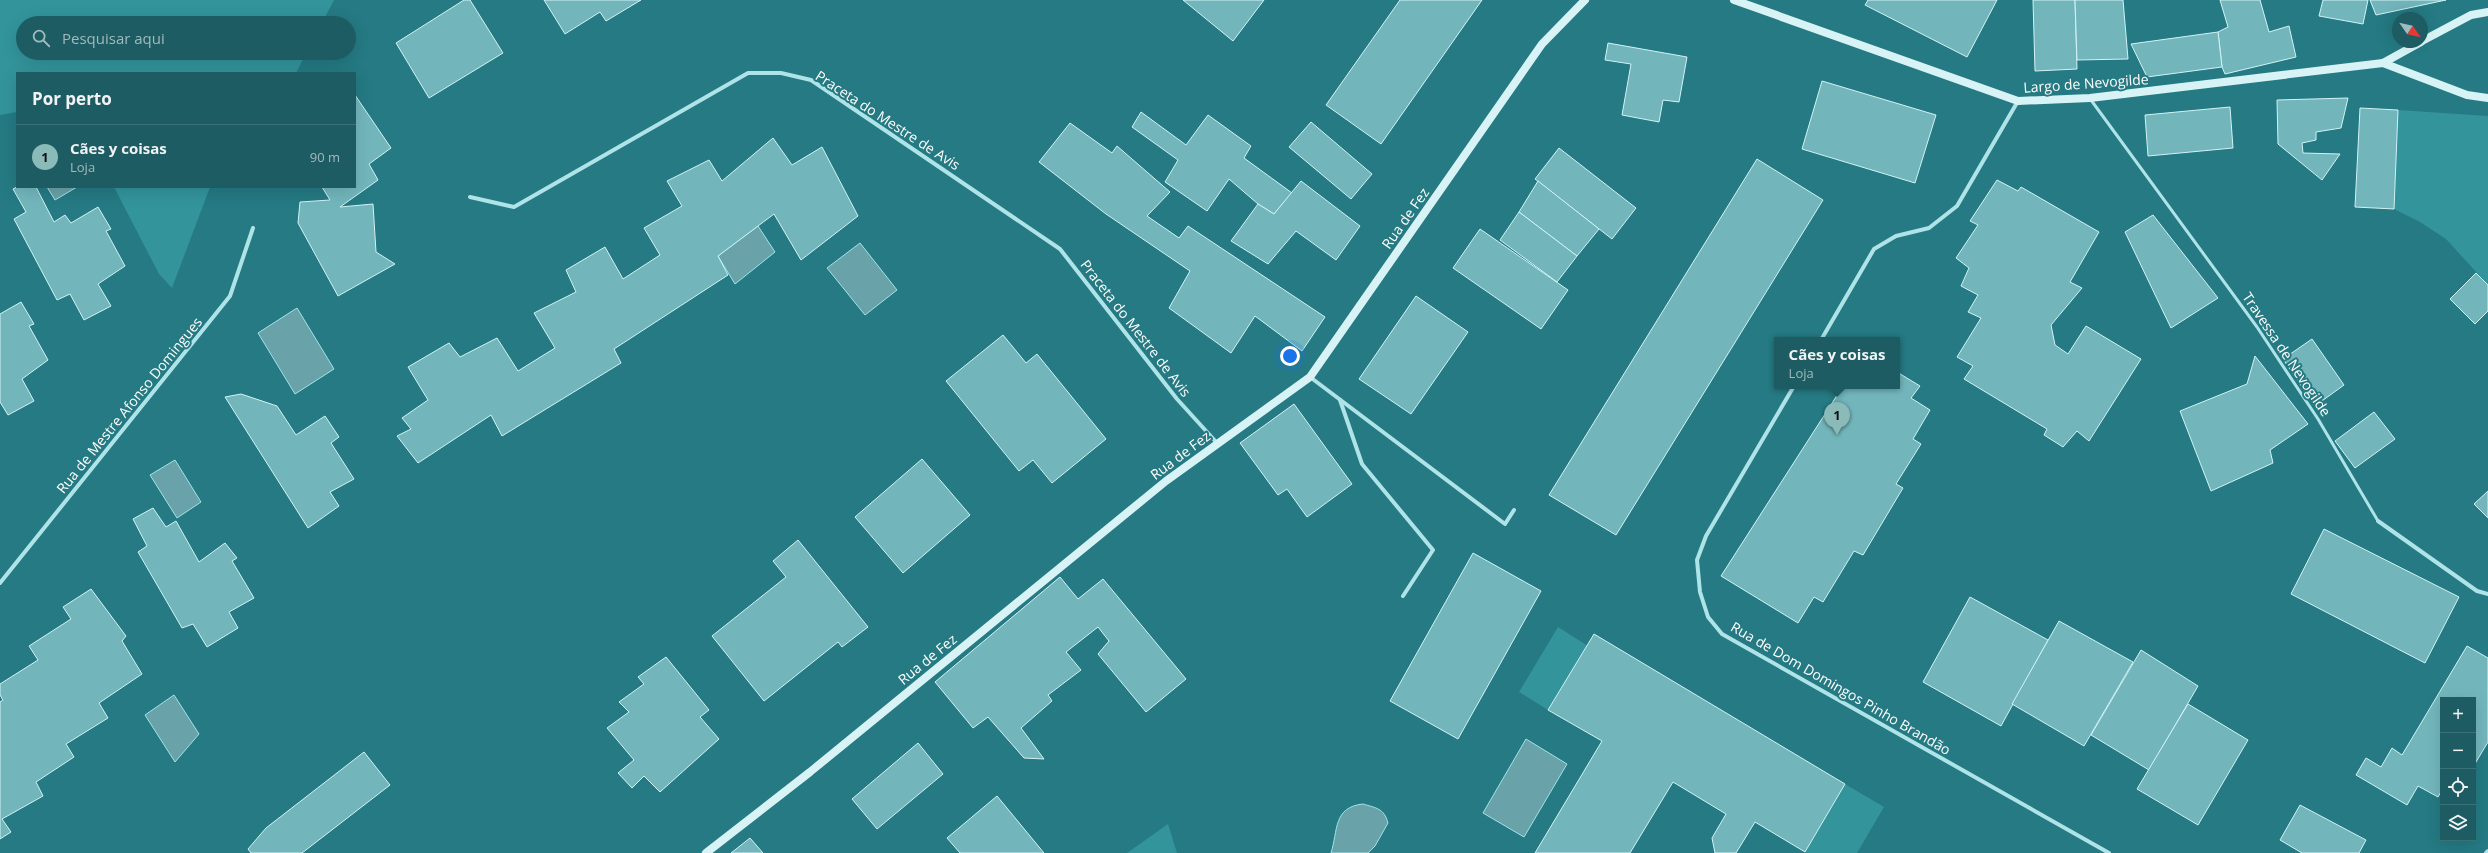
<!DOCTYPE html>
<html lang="pt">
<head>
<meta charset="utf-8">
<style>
  :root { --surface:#1c5c62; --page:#256268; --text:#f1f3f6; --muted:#a0babe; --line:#3a7177; --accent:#8bbbb9 }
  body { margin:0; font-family:"Open Sans",sans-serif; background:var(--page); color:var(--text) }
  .controls { position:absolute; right:12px; bottom:12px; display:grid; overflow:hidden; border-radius:0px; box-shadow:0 4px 16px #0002 }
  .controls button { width:36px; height:36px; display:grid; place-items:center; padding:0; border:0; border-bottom:1px solid var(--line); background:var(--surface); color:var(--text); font:20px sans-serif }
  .compass { position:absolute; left:2392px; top:12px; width:36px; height:36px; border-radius:50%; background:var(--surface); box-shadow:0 4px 16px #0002; rotate:124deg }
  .you { position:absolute; left:1290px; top:356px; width:14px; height:14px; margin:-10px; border:3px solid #fff; border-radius:50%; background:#1a73e8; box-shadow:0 0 0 6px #1a73e833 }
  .badge { display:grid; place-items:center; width:26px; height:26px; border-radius:50%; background:var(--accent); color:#111; font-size:13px; font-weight:700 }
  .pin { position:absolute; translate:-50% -33px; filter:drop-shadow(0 1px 2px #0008) }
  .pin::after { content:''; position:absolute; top:21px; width:14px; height:12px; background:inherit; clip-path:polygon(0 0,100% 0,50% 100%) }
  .popup { position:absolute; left:1774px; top:337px; width:126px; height:52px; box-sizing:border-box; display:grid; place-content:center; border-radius:0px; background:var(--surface); filter:drop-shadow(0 1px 3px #0005); font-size:13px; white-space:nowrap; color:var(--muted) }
  .popup b { font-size:15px; color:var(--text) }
  .popup::after { content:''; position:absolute; left:50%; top:100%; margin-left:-8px; border:8px solid transparent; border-top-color:var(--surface) }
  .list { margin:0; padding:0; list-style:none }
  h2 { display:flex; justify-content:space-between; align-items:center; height:52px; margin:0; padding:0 16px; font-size:17px }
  h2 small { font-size:13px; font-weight:400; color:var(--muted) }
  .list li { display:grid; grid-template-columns:26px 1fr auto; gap:12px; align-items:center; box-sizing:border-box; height:64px; padding:0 16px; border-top:1px solid var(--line) }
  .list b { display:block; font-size:15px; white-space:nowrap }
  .list p { margin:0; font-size:13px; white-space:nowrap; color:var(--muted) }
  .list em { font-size:13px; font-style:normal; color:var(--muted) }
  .icon { flex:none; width:22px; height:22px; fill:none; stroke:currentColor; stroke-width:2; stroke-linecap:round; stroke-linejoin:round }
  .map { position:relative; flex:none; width:2488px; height:853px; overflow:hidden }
  .search { position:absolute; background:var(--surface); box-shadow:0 4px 16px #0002; left:16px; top:16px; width:340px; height:44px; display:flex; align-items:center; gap:10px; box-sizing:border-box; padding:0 14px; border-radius:22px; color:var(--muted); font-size:15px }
  .panel { position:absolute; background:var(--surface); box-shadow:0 4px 16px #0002; left:16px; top:72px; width:340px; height:116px; border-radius:0px }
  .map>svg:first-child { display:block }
</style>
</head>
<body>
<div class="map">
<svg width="2488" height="853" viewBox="0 0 2488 853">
  <rect width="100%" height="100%" fill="#257a83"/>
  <g fill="#33949c">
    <path d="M0 0H334L322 23H23V53H306L296 73H17V112L0 115Z"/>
    <path d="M2398 110 2488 116V285L2446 239 2420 222 2394 209Z"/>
    <path d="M114 187H210L172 288 159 274Z"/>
    <path d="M1558 627 1588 646 1548 710 1519 692Z"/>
    <path d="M1845 784 1884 807 1857 853H1807L1805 852Z"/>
    <path d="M1168 824 1177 853H1127Z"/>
  </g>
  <g fill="#69a2a9" stroke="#a2e3e8">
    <path d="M47 187H77L55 200Z"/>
    <path d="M758 226 775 252 735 284 718 256Z"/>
    <path d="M860 243 897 290 865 315 827 268Z"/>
    <path d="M297 308 334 369 295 394 258 333Z"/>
    <path d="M175 460 201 502 177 518 150 475Z"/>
    <path d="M174 695 199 734 175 762 145 715Z"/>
    <path d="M1526 739 1567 764 1524 837 1483 813Z"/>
    <path d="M1363 804C1376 808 1384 808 1388 823L1375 846 1368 853H1331C1338 831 1333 807 1363 804Z"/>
  </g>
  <g fill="#72b6bc" stroke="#d1f3f6">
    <path d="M464 0H470L503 53 429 98 396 43Z"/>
    <path d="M544 0H641L606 21 600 12 565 34Z"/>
    <path d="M1183 0H1264L1233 41Z"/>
    <path d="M1400 0H1482L1381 144 1326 105Z"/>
    <path d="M1868 0H1997L1967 57 1865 5Z"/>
    <path d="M2033 0H2075L2077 69 2035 71Z"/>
    <path d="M2075 0H2123L2128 59 2077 60Z"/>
    <path d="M2220 0H2260L2269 32 2289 26 2296 57 2225 74 2222 67 2218 32 2228 27Z"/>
    <path d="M2323 0H2368L2363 24 2319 16Z"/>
    <path d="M2370 0H2446L2376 15Z"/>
    <path d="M2218 32 2222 67 2147 77 2131 44Z"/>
    <path d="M1608 43 1687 57 1679 102 1663 100 1659 122 1622 115 1631 64 1605 60Z"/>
    <path d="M1822 81 1936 115 1915 183 1802 149Z"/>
    <path d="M355 95 391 148 369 164 378 180 340 207 373 204 376 252 395 264 338 296 298 223 300 202 330 200 322 187H355Z"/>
    <path d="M2348 98 2341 128 2316 132V140L2302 143 2303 153 2340 154 2322 180 2278 144 2277 100Z"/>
    <path d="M2230 107 2233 148 2148 156 2145 115Z"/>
    <path d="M2360 108 2398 110 2394 209 2355 207Z"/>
    <path d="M1141 112 1186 145 1208 115 1251 146 1244 158 1292 193 1274 214 1258 204 1229 179 1207 211 1165 182 1178 160 1132 127Z"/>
    <path d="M1311 122 1372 174 1351 199 1289 147Z"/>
    <path d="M1070 123 1112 153 1117 146 1170 192 1147 216 1179 238 1188 226 1325 317 1302 351 1255 316 1231 353 1169 308 1190 271 1106 214 1039 162Z"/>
    <path d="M773 138 792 165 822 147 858 216 801 260 774 214 718 256 728 275 614 349 621 363 502 436 491 415 418 463 397 436 411 429 402 418 428 400 408 367 449 343 460 357 497 338 518 371 555 348 534 313 576 292 566 270 605 247 623 279 660 255 644 228 682 206 667 181 709 160 722 181Z"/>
    <path d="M1559 148 1636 208 1612 239 1535 179Z"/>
    <path d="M1757 159 1823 200 1616 535 1549 495Z"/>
    <path d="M1997 180 2018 191 2021 187 2099 232 2070 282 2082 288 2051 325 2055 345 2068 354 2086 326 2141 359 2089 441 2077 431 2063 447 2044 435 2047 429 1964 379 1973 366 1957 357 1981 318 1968 312 1978 295 1961 286 1969 268 1956 258 1978 225 1970 221Z"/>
    <path d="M1301 181 1360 226 1336 260 1296 231 1268 264 1231 241 1258 204 1274 214Z"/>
    <path d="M1538 181 1599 229 1577 256 1519 212Z"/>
    <path d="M17 187H36L54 222 65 215 71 223 98 207 111 229 106 231 125 266 98 284 111 306 84 320 70 294 57 300 14 219 26 212 13 189Z"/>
    <path d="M1519 212 1577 256 1557 282 1500 240Z"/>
    <path d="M2153 215 2218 298 2171 328 2125 232Z"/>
    <path d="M1480 229 1568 290 1541 329 1453 268Z"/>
    <path d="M2476 273 2488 285V311L2475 324 2450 299Z"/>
    <path d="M1416 296 1468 332 1411 414 1359 379Z"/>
    <path d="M21 302 34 324 29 326 48 360 22 379 34 401 8 415 0 402V314Z"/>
    <path d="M1003 335 1026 363 1037 354 1106 439 1052 483 1033 460 1019 471 946 381Z"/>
    <path d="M2312 339 2344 385 2315 406 2283 359Z"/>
    <path d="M2255 356 2308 424 2270 450 2273 463 2211 491 2180 411 2247 384Z"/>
    <path d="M1897 372 1920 386 1911 398 1930 410 1913 439 1921 444 1896 484 1903 488 1863 555 1854 551 1823 602 1814 597 1798 623 1721 576 1843 386H1897Z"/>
    <path d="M241 394 277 406 296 435 325 416 339 437 331 443 354 479 330 492 339 506 308 528 225 397Z"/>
    <path d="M1294 404 1352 484 1307 517 1287 489 1278 495 1240 443Z"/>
    <path d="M2374 412 2395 439 2355 468 2335 441Z"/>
    <path d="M922 459 970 515 903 573 855 517Z"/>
    <path d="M2488 491V518L2474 504Z"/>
    <path d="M153 508 166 527 176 521 199 562 225 543 237 558 232 561 254 598 229 612 238 628 207 647 193 624 182 628 138 552 147 546 133 519Z"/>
    <path d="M2324 529 2459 597 2425 663 2291 594Z"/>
    <path d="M798 540 868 627 842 647 838 642 764 701 712 636 786 577 773 561Z"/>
    <path d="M1473 553 1541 591 1458 739 1390 701Z"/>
    <path d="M1060 577 1078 599 1103 579 1186 679 1146 712 1098 654 1109 641 1098 627 1066 652 1081 670 1048 695 1052 701 1021 728 1044 759 1024 758 988 717 973 728 935 682Z"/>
    <path d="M91 589 126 636 122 641 142 674 99 703 108 718 66 744 74 757 36 782 43 796 2 819 11 832 0 839V702L3 700 0 695V684L38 660 29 646 71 619 63 607Z"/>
    <path d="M1970 597 2048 640 2001 726 1923 682Z"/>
    <path d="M2059 621 2133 662 2084 746 2012 704Z"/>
    <path d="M1594 634 1845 784 1805 852 1755 822 1736 853H1715L1712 838 1726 814 1673 782 1630 853H1535L1602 741 1548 710Z"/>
    <path d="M2467 646 2488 658V742L2473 767V700H2443V788L2438 797 2418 786 2407 805 2356 775 2366 758 2381 767 2392 748 2402 755Z"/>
    <path d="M2141 650 2198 686 2149 770 2091 735Z"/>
    <path d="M666 657 709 710 700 717 719 739 660 792 644 776 632 788 618 773 634 760 607 728 629 712 619 702 644 684 638 677Z"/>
    <path d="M2188 704 2248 740 2198 825 2137 789Z"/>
    <path d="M918 743 943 774 877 829 852 799Z"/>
    <path d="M364 752 390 785 302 853H251L248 849 266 828Z"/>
    <path d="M997 796 1044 853H960L947 838Z"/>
    <path d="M2300 805 2366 840 2359 853H2302L2280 840Z"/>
    <path d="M750 838 763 853H731Z"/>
  </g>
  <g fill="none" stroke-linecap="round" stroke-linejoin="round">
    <path stroke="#aee3e7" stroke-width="3" d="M2091 100 2257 327 2318 419 2378 521"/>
    <g stroke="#aee3e7" stroke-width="4">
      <path d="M470 197 514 207 748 73H781L811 80 1060 249 1177 399 1217 443"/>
      <path d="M1821 340 1874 249 1896 236 1929 228 1957 206 2018 101"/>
      <path d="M1310 377 1505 524 1514 510"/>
      <path d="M1794 386 1706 536 1697 560 1700 592 1708 617 1722 634 2109 853"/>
      <path d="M1340 400 1362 464 1433 550 1403 596"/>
      <path d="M2378 521 2477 591 2488 594"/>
      <path d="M0 583 230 296 253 228"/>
      <path d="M2486 853 2488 851"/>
    </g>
    <g stroke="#d8f3f6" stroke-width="8">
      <path d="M1734 0 2018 101 2090 98 2383 63 2421 42"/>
      <path d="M2422 41 2471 15 2488 12"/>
      <path d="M2383 63 2467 95 2488 98"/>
      <path d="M706 853 810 772 1166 481 1310 377 1542 44 1585 0"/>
    </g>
  </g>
  <g text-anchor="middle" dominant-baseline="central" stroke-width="4" stroke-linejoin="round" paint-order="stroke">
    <g font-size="14" fill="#fff" stroke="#257a83">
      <text transform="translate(2086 83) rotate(-4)">Largo de Nevogilde</text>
      <text transform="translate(888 120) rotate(33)">Praceta do Mestre de Avis</text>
      <text transform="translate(1405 218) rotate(-55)">Rua de Fez</text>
      <text transform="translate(1136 328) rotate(52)">Praceta do Mestre de Avis</text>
      <text transform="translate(2287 354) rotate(56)">Travessa de Nevogilde</text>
      <text transform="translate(129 405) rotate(-51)">Rua de Mestre Afonso Domingues</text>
      <text transform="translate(1180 455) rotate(-37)">Rua de Fez</text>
      <text transform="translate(927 659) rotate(-39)">Rua de Fez</text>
      <text transform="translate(1841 688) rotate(30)">Rua de Dom Domingos Pinho Brandão</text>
    </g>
  </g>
</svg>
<div class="controls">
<button>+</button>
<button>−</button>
<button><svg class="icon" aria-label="locate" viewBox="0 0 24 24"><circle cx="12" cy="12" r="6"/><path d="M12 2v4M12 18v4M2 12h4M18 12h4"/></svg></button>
<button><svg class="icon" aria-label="layers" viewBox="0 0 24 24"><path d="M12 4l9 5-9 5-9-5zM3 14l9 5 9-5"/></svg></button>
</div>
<svg class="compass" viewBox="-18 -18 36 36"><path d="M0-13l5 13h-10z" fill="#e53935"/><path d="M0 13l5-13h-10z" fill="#a0babe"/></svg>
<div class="you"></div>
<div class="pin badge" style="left:1837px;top:435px">1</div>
<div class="popup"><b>Cães y coisas</b>Loja</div>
<div class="search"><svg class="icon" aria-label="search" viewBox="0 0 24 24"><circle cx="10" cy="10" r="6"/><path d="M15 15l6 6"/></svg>Pesquisar aqui</div>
<section class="panel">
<h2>Por perto<small></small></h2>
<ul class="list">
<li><span class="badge">1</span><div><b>Cães y coisas</b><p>Loja</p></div><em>90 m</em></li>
</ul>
</section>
</div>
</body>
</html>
